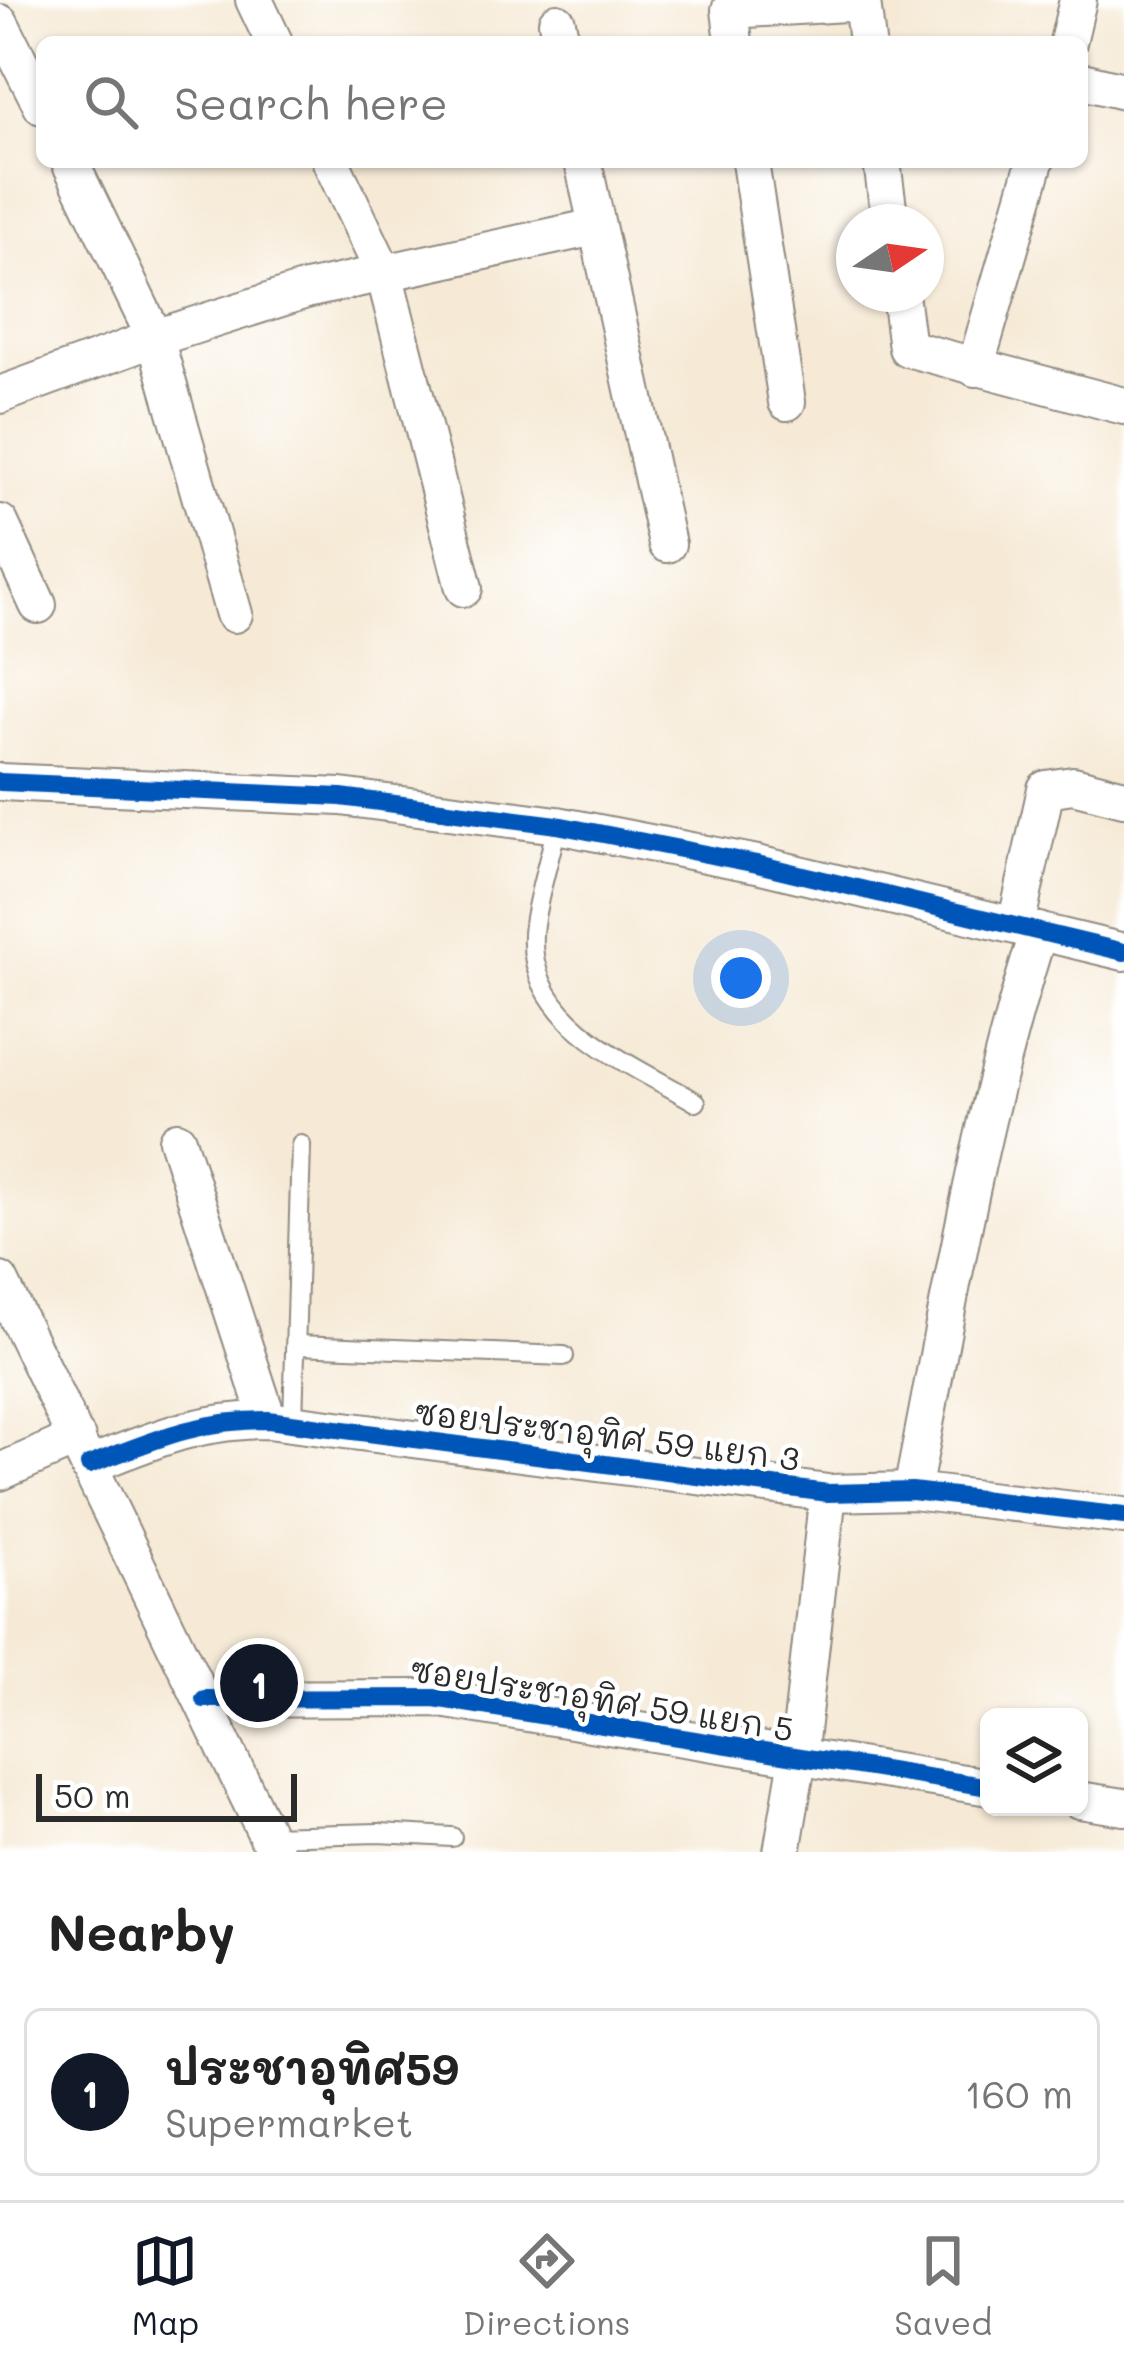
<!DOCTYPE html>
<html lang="en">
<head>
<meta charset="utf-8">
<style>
  :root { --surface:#fff; --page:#f6f6f6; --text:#222; --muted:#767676; --line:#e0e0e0; --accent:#111827 }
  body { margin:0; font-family:Mali,"Playpen Sans Thai",sans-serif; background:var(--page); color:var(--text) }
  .controls { position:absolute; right:36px; bottom:36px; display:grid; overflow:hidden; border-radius:18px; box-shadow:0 3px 9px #0004 }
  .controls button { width:108px; height:108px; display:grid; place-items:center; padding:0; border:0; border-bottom:3px solid var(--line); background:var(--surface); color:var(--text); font:60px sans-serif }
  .compass { position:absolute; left:836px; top:204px; width:108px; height:108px; border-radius:50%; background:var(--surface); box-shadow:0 3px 9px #0004; rotate:77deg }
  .scale { position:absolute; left:36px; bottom:30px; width:261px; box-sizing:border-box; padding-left:12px; border:6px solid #2b2b2b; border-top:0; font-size:33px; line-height:42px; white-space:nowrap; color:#2b2b2b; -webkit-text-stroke:9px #fff; paint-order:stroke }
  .you { position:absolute; left:741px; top:978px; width:42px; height:42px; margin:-30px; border:9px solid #fff; border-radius:50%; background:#1a73e8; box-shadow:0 0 0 18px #1a73e833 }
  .badge { display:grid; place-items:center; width:78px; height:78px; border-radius:50%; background:var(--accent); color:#fff; font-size:39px; font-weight:700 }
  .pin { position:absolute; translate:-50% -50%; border:6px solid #fff; box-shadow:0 3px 12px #0006 }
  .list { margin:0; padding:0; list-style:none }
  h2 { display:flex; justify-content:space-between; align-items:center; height:156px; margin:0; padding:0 48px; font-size:51px }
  h2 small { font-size:39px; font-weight:400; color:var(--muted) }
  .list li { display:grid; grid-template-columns:78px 1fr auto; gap:36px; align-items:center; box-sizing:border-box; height:168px; margin:0 24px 24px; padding:0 24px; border:3px solid var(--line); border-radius:18px }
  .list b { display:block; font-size:45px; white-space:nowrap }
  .list p { margin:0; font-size:39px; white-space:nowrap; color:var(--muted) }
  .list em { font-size:39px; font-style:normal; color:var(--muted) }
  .icon { flex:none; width:66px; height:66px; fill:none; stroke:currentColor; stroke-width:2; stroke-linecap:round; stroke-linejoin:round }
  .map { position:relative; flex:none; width:1124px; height:1852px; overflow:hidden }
  .search { position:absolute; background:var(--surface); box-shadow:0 3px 9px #0004; left:36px; right:36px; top:36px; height:132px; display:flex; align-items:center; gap:30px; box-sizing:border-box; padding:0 42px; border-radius:18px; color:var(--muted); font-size:45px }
  .sheet { height:348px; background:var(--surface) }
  nav { display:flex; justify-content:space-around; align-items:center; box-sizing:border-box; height:168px; border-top:3px solid var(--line); background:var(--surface); font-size:33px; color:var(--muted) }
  nav a { display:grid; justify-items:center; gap:6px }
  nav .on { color:var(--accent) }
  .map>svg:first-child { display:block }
</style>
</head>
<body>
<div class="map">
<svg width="1124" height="1852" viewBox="0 0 1124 1852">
  <rect width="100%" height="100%" fill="#fff"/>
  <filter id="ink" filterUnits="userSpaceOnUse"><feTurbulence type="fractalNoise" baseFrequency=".00833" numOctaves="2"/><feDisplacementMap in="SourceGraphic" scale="24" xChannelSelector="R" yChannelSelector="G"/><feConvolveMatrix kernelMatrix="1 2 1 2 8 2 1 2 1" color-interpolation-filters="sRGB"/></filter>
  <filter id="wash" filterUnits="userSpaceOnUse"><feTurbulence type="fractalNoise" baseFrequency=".004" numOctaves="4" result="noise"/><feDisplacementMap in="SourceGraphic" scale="48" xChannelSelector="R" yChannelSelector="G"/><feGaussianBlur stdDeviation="2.7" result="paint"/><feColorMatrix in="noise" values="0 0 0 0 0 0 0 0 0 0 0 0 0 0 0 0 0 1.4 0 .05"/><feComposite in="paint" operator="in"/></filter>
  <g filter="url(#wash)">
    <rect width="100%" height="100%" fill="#f6ead6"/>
  </g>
  <g filter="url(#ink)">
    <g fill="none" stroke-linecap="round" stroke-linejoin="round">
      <g stroke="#908a80" stroke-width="22">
        <g id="service">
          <path d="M557 825C550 858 539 891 534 924 520 1021 628 1062 696 1102"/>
          <path d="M298 1345 564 1356"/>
          <path d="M293 1422 301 1145"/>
          <path d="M268 1836 379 1833 452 1837"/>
        </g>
      </g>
      <g stroke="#908a80" stroke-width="40">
        <g id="minor">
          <path d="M254 0 274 42"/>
          <path d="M557 22 561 42"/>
          <path d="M0 23 42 106"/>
          <path d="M734 42 730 10 862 2 867 42"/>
          <path d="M1068 42 1078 0"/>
          <path d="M1082 81 1124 91"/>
          <path d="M70 162 155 338 234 614"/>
          <path d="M331 162 384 273 464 588"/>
          <path d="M583 162 667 544"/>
          <path d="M750 162 787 402"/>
          <path d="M882 162 890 222"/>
          <path d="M900 294 907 348 1124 406"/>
          <path d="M975 368 1035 162"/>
          <path d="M0 395 155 338 306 290 595 227"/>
          <path d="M0 523 38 605"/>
          <path d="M0 782 341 797 557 825 757 864 1124 952"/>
          <path d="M1016 925 1046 789 1073 785 1124 798"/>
          <path d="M177 1140 268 1420"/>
          <path d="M0 1281 275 1852"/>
          <path d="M89 1465C154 1440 197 1420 268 1420L828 1493 912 1491 1124 1516"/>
          <path d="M0 1472 77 1438"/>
          <path d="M912 1491C949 1303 980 1113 1039 931"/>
          <path d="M204 1699 434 1698 989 1787"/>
          <path d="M1079 1800 1124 1807"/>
          <path d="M782 1852 798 1758 828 1493"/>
        </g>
      </g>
      <use href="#service" stroke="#fff" stroke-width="18"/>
      <use href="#minor" stroke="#fff" stroke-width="36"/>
      <g stroke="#fff" stroke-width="26">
        <g id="cycleway">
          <path d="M0 782 341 797 557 825 757 864 1124 952"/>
          <path d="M89 1465C154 1440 197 1420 268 1420L828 1493 912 1491 1124 1516"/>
          <path d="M204 1699 434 1698 989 1787"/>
        </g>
      </g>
      <use href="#cycleway" stroke="#0057b8" stroke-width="18"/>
    </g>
  </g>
  <g text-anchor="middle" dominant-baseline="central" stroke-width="9" stroke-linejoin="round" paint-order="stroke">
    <g font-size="33" fill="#2b2b2b" stroke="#fff">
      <text transform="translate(607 1434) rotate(7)">ซอยประชาอุทิศ 59 แยก 3</text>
      <text transform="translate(602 1698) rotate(9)">ซอยประชาอุทิศ 59 แยก 5</text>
    </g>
  </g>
</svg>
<div class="controls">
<button><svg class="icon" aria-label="layers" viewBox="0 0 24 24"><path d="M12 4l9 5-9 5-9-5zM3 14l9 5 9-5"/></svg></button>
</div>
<svg class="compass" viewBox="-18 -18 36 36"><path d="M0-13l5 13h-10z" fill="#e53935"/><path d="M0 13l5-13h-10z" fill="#767676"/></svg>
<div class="scale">50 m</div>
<div class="you"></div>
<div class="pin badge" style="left:259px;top:1683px">1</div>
<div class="search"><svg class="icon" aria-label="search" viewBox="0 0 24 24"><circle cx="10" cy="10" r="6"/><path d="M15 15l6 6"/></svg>Search here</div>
</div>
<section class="sheet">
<h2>Nearby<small></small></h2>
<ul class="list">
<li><span class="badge">1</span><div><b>ประชาอุทิศ59</b><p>Supermarket</p></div><em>160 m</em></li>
</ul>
</section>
<nav>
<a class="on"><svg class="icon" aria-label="map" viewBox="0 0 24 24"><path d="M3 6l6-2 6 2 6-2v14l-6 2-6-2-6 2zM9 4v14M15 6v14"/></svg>Map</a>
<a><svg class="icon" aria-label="directions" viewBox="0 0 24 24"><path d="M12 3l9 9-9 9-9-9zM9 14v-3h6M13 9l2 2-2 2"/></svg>Directions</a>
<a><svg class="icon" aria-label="saved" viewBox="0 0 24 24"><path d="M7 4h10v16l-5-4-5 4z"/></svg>Saved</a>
</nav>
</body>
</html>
